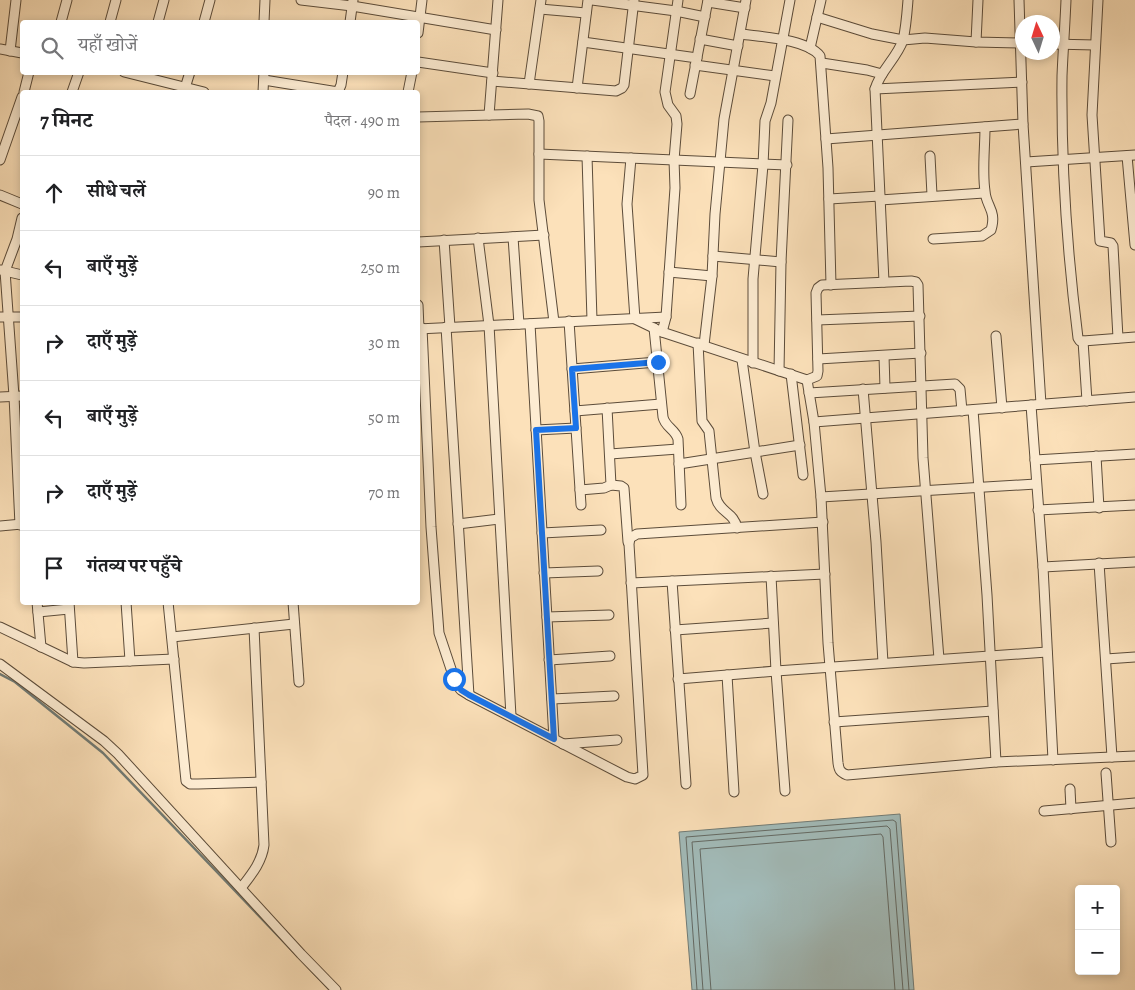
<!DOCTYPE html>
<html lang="hi">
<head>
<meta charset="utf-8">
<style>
  :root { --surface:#fff; --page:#f2f2f2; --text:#202124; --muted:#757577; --line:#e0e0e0 }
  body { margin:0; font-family:Alegreya,"Noto Serif Devanagari",serif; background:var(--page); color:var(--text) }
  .controls { position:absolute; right:15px; bottom:15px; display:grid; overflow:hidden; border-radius:5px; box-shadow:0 2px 8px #0003 }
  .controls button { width:45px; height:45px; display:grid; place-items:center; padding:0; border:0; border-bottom:1px solid var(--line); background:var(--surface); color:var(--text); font:25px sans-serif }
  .compass { position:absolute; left:1015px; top:15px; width:45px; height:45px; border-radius:50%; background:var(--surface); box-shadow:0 2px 8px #0003; rotate:356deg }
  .stop { position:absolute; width:15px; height:15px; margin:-11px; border:4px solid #1a73e8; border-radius:50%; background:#fff }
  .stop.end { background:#1a73e8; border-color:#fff; box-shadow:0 1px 5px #0008 }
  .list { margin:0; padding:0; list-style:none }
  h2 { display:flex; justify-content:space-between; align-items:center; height:65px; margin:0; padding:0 20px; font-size:21px }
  h2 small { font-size:16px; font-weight:400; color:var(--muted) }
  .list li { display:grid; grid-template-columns:32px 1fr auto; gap:15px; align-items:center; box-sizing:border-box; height:75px; padding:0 20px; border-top:1px solid var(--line) }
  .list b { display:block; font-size:19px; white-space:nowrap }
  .list em { font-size:16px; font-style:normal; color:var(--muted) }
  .icon { flex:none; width:28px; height:28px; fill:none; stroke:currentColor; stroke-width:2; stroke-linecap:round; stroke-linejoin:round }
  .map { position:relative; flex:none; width:1135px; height:990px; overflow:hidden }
  .search { position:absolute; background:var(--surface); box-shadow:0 2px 8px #0003; left:20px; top:20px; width:400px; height:55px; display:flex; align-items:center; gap:12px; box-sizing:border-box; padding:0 18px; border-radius:5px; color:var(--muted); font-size:19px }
  .panel { position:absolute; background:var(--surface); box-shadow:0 2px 8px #0003; left:20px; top:90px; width:400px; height:515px; border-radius:5px }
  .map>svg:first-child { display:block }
</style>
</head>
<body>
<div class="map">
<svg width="1135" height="990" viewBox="0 0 1135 990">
  <rect width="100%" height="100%" fill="#fce1ba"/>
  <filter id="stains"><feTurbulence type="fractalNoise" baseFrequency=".004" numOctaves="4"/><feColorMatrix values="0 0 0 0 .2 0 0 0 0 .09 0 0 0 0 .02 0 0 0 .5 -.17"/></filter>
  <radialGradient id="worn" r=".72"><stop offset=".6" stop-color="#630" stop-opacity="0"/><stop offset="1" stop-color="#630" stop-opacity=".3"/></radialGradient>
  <path fill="#a2bbb9" stroke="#717b75" d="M900 814 914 990H692L679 832Z"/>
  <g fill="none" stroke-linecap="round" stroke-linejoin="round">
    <g stroke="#646a64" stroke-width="1">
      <path d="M697 990 686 837 893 820 896 822 909 990"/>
      <path d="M703 990 692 842 887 826 890 829 903 990"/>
      <path d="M711 990 700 849 881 834 883 837 895 990"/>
    </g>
    <path stroke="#717b75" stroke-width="2.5" d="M0 674 15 682 103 753 330 990"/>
    <g stroke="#5c4c3a" stroke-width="11">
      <g id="minor">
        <path d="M301 0 352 6 496 30"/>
        <path d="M592 0 676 11 705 17"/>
        <path d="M1019 0 1023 124 1041 404"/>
        <path d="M1066 0C1065 25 1063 51 1062 76 1061 163 1067 251 1078 338L1080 341H1083L1135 337"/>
        <path d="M1098 0 1092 115 1100 241 1111 243 1113 246 1118 338"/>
        <path d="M708 2 745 8"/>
        <path d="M540 9 586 13"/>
        <path d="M817 17 872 34 903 40 925 38 976 42 1022 43"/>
        <path d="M61 22 67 0"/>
        <path d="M110 22 116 0"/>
        <path d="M158 22 164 0"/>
        <path d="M204 22 210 0"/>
        <path d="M264 22 265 0"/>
        <path d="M350 22 353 0"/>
        <path d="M418 33 422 0"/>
        <path d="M741 34C762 37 807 39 820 56L828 168 831 285"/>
        <path d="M700 39 738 46"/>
        <path d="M583 42 697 58"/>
        <path d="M976 42 978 0"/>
        <path d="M1052 44 1095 45"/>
        <path d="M810 48 821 0"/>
        <path d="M0 49 22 53"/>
        <path d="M10 51 16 0"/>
        <path d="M418 62 493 73"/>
        <path d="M822 63 867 70 882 74"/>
        <path d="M695 65 775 76"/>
        <path d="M124 72 204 92"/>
        <path d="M264 80 338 92 341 85 343 72"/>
        <path d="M492 81 616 91 622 88 624 85 634 0"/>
        <path d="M529 84 541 0"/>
        <path d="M185 88 190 72"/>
        <path d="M577 88 588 0"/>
        <path d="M875 89 1022 82"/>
        <path d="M24 92 29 72"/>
        <path d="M72 92 79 72"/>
        <path d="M263 92 264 72"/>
        <path d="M408 92 412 72"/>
        <path d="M690 94 708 0"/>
        <path d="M489 115 498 0"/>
        <path d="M418 117 528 114 538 116 539 121V200L554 322"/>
        <path d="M826 139 1023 124"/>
        <path d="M539 154 787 165"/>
        <path d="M587 156 592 320"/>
        <path d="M930 156 932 195"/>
        <path d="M1127 156 1135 245"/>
        <path d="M631 158 627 204 635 319 662 332 807 380"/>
        <path d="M0 160 22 97"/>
        <path d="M1026 162 1135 155"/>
        <path d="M0 195 22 204"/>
        <path d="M829 199 880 196"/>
        <path d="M880 200 984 193"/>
        <path d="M513 237 519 324"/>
        <path d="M478 238 489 325 511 716"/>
        <path d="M933 239 982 236 991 230C997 210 986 207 985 191 982 171 985 148 985 127"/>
        <path d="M444 240 450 327"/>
        <path d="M418 242 544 235"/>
        <path d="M713 256 781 262"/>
        <path d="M1 270 22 275"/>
        <path d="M669 272 712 276"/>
        <path d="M884 282 875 89C880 71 897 58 903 40 906 28 907 13 908 0"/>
        <path d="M418 305 419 329"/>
        <path d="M0 317H22"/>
        <path d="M817 320 920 316"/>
        <path d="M569 321 581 505"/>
        <path d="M530 324 554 739"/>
        <path d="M446 327 469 695"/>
        <path d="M422 328 431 527 439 633 456 684 461 690 469 695 627 777 635 779 643 775 629 544 630 538 637 534 823 522"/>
        <path d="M654 328 663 417C665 427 675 429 678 439L681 505"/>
        <path d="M418 329 666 317"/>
        <path d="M662 332 666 317 675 188 674 160 677 124 676 116 668 105 665 92 678 0"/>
        <path d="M996 336 1002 408"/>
        <path d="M1083 341 1087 401"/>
        <path d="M698 343 702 421 709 431 716 498C720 513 734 512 737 528"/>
        <path d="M704 345 712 276 715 214 724 119 746 0"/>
        <path d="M884 356 885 388"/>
        <path d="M818 359 921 353"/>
        <path d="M742 360 755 452 763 494"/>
        <path d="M753 363V279L763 165 765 121 771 103 790 0"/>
        <path d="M572 369 657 362"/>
        <path d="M779 371 781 262 788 120"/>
        <path d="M791 374 803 475"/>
        <path d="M863 389 876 542 883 663"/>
        <path d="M809 393 955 384 960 389 962 411"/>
        <path d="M0 397 22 396"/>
        <path d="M1031 405 1043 567 1053 760"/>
        <path d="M973 410 987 595 996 762"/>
        <path d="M575 411 661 404"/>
        <path d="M814 422 1135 397"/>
        <path d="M536 430 576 428"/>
        <path d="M610 454 678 449"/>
        <path d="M1096 456 1099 508"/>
        <path d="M1035 460 1135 454"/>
        <path d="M679 464 800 445"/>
        <path d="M611 485 621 486 624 488 628 542"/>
        <path d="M580 490 604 488 611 485 607 408"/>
        <path d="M821 497 1036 484"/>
        <path d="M1038 510 1135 505"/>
        <path d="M458 524 499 519"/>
        <path d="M20 525 14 396 5 271 17 239 22 218"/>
        <path d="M0 526 22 524"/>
        <path d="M542 533 601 530"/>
        <path d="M1043 567 1135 562"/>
        <path d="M544 573 598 571"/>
        <path d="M771 576 776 671 785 791"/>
        <path d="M672 581 686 784"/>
        <path d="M631 583 825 574"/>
        <path d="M37 602 41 647"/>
        <path d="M69 602 73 662"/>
        <path d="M126 602 130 661"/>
        <path d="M168 602 186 781 190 784H198L261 782"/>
        <path d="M293 602 299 682"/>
        <path d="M38 612 69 609"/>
        <path d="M547 617 609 615"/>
        <path d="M0 627 73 662 84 663 174 659"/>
        <path d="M675 630 773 623"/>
        <path d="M172 637 294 624"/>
        <path d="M939 659 923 458 918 285 916 282 911 281 822 285 818 288 816 293 818 371 817 376 807 380 814 422 821 497 828 643 838 763C839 770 840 772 847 775L996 762 1112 757 1099 563"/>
        <path d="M1106 659 1135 657"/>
        <path d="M549 660 610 656"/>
        <path d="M0 664 104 741 118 754 301 954 336 990"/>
        <path d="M727 675 734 792"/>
        <path d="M678 679 776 671 1047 652"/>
        <path d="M552 699 614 696"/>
        <path d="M834 722 993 711"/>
        <path d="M563 744 617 740"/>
        <path d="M1112 757 1135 756"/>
        <path d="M1106 773 1111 842"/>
        <path d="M1070 789 1071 809"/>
        <path d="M1044 811 1135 803"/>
        <path d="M241 888C251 875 262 862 264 845L254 628"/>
      </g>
    </g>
    <use href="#minor" stroke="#fdecd2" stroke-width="9"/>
  </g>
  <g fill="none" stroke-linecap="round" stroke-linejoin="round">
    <path stroke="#1a73e8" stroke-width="6" d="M454 679 461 690 469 695 554 739 536 430 576 428 572 369 658 362"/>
  </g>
  <rect width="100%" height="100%" filter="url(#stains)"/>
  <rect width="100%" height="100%" fill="url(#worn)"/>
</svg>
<div class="controls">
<button>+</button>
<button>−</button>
</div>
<svg class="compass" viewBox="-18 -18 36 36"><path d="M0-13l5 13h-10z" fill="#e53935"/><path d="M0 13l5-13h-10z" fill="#757577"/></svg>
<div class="stop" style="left:454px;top:679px"></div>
<div class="stop end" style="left:658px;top:362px"></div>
<div class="search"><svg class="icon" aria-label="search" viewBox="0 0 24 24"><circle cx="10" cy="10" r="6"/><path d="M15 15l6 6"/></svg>यहाँ खोजें</div>
<section class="panel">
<h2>7 मिनट<small>पैदल · 490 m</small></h2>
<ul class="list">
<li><svg class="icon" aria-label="ahead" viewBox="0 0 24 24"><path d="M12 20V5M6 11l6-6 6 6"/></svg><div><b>सीधे चलें</b></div><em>90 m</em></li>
<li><svg class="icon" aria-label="left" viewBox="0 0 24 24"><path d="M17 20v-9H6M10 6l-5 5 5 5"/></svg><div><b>बाएँ मुड़ें</b></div><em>250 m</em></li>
<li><svg class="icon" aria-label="right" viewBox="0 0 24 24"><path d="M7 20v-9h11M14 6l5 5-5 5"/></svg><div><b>दाएँ मुड़ें</b></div><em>30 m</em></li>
<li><svg class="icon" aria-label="left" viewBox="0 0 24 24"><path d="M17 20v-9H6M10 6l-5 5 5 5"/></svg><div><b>बाएँ मुड़ें</b></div><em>50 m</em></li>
<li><svg class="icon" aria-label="right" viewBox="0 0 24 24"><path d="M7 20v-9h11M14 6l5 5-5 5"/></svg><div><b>दाएँ मुड़ें</b></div><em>70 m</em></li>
<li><svg class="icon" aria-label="arrive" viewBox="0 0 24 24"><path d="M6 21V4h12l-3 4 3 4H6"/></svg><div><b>गंतव्य पर पहुँचे</b></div></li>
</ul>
</section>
</div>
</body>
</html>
